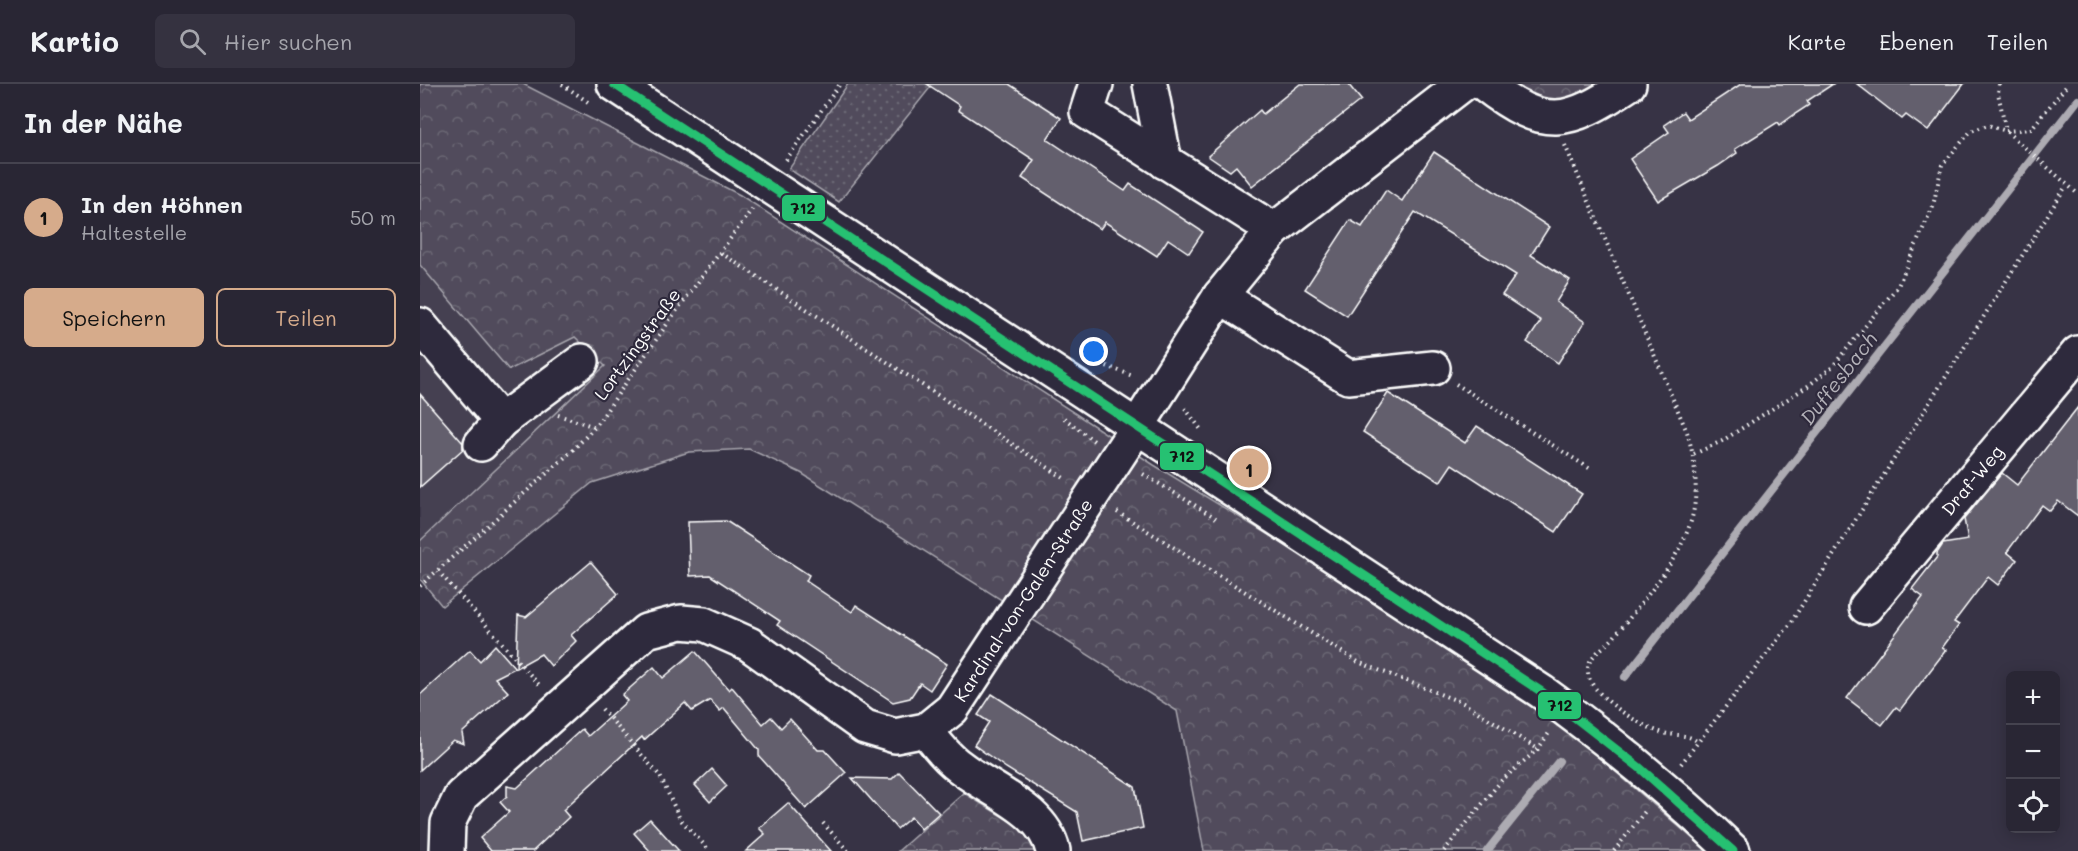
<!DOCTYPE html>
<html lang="de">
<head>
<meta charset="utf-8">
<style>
  :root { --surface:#292634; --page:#353240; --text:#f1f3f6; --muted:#a5a5ac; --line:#45434f; --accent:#d6ab8b }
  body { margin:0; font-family:Mali,sans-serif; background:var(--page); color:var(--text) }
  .controls { position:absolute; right:18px; bottom:18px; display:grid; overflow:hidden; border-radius:9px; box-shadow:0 3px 15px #0003 }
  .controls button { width:54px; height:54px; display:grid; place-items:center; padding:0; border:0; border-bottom:2px solid var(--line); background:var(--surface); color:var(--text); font:30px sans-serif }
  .you { position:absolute; left:674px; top:268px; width:21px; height:21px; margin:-15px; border:4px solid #fff; border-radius:50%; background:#1a73e8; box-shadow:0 0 0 9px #1a73e833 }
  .badge { display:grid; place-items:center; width:39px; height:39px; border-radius:50%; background:var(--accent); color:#111; font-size:20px; font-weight:700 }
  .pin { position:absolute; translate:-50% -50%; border:3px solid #fff; box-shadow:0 2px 6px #0006 }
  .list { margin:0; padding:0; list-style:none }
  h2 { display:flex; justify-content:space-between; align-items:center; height:78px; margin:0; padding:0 24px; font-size:26px }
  h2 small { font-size:20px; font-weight:400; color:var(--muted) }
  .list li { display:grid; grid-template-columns:39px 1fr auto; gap:18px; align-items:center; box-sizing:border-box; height:108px; padding:0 24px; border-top:2px solid var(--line) }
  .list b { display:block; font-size:22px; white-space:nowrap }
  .list p { margin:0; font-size:20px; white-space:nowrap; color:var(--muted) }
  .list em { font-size:20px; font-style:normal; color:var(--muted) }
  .actions { display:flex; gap:12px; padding:18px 24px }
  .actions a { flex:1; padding:14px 0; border:2px solid var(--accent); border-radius:9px; text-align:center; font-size:21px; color:var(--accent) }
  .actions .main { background:var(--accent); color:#111 }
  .icon { flex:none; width:33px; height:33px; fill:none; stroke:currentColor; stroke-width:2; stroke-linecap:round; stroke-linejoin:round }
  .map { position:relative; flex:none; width:1658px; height:767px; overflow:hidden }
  header { display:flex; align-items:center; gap:36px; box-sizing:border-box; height:84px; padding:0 30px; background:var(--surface); border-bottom:2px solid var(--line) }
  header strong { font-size:28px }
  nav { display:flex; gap:33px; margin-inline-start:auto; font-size:21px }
  .search { width:420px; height:54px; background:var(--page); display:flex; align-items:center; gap:15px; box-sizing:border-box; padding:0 21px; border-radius:9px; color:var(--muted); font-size:22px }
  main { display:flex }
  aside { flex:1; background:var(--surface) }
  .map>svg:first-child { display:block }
</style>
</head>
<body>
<header>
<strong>Kartio</strong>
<div class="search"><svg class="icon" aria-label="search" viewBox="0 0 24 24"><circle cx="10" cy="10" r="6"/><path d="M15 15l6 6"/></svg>Hier suchen</div>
<nav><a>Karte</a><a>Ebenen</a><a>Teilen</a></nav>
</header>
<main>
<aside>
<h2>In der Nähe<small></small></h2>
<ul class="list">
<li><span class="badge">1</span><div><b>In den Höhnen</b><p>Haltestelle</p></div><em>50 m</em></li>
</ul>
<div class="actions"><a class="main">Speichern</a><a>Teilen</a></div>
</aside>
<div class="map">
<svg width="1658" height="767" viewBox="0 0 1658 767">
  <defs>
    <pattern id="grass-dots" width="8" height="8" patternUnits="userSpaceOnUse" patternTransform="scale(1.5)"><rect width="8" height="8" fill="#514c5c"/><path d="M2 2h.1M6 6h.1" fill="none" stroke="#6b6774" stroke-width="1.8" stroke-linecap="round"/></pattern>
    <pattern id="park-crowns" width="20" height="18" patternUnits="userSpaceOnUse" patternTransform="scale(1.5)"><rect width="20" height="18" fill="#514c5c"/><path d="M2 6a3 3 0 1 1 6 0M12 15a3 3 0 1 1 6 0" fill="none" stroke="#6b6774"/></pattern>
  </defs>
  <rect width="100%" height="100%" fill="#373345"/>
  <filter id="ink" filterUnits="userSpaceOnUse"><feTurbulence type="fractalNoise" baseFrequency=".0167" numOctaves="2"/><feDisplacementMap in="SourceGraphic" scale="12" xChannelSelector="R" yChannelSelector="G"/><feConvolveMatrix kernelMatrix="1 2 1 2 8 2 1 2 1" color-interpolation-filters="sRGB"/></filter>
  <g filter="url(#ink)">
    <path fill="#444051" d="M0 181 89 285 155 253 185 282 0 457Z"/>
    <path fill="url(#grass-dots)" stroke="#a8a6ae" stroke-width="1.5" d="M428 0H513L419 118 369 85Z"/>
    <g fill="url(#park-crowns)" stroke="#a8a6ae" stroke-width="1.5">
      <path d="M0 0H103L320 111 734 381 973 527 1144 643 1287 767H784L757 627 381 389 329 365 269 368 172 399 22 522 0 495V457L185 282 155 253 89 286 0 181Z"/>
      <path d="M1086 0H1187L1139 24Z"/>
      <path d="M544 709 611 750 618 767H478Z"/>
    </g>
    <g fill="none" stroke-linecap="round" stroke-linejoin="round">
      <g stroke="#adabb2" stroke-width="8">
        <path d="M1205 593 1658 16"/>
        <path d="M1067 767 1139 677"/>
      </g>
    </g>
    <g fill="#635f6d" stroke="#fff" stroke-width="1.5">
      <path d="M507 0H589L641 34 627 55 705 107 710 100 783 148 769 169 748 155 737 172 685 138 680 145 602 94 614 76 538 26 540 22Z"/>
      <path d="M880 0H928L941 16 832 102 816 82 810 87 788 72 840 26 843 30Z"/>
      <path d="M1321 0H1413L1387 17 1389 21 1375 30 1360 41 1358 38 1315 65 1317 69 1298 82 1238 117 1210 75 1249 48 1244 41 1263 28 1268 35Z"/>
      <path d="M1437 0H1544L1508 47 1486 31 1482 35Z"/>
      <path d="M1014 68 1129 143 1111 171 1150 196 1136 218 1165 238 1138 279 1107 258 1121 237 1082 211 1096 191 995 128 927 232 885 205 930 136 942 143 966 106 982 117Z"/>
      <path d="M968 309 1045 359 1057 342 1162 410 1136 448 1032 380 1020 398 943 348Z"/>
      <path d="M0 310 43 359V365L0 403Z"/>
      <path d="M1658 323V432L1638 417 1630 427 1622 421 1587 468 1597 476 1578 501 1568 493 1534 538 1539 541 1522 564 1526 566 1480 626 1476 623 1462 641 1427 614 1503 513 1492 505 1517 473V469L1523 460 1548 456 1544 435 1582 389 1597 401Z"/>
      <path d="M306 437 389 491 386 497 432 528 436 521 527 580 510 606 500 599 490 614 473 618 357 541 360 537 290 491 270 492 268 438Z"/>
      <path d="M171 478 198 510 151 551 156 557 131 582 121 570 96 584 98 531 106 533Z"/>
      <path d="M75 561 95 584 75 594 88 608 42 649 44 660 33 656 0 686V611L50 566 60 577Z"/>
      <path d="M275 567 309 606 312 603 343 640 351 633 361 644 370 635 398 666H405L426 689 386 725 339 672V666L304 624 300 627 290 616 272 627 265 619 224 656 222 653 143 726 149 733 113 767H71L60 754 89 728 80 718 87 712V702L97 704 162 645 168 652 207 617 202 611 234 583 243 594Z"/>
      <path d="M572 610 715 703 723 744 663 757 657 728 586 684 554 661 569 638 558 631Z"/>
      <path d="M292 685 307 702 290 718 275 701Z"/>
      <path d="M479 688 519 729 501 745 491 733 477 745 432 694 472 695Z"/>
      <path d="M368 719 411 767H326L345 750 339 744Z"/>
      <path d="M230 735 259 767H230L214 749Z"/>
    </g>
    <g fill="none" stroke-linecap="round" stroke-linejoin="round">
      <g stroke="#fff" stroke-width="38">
        <g id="minor">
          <path d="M194 0 1122 608C1190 657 1253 709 1313 767"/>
          <path d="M676 0 667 28 854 146"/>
          <path d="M730 0 745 78"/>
          <path d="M1064 0C1125 47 1147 41 1209 0"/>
          <path d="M800 212 928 293 1013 284"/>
          <path d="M0 241 81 337 162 277"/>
          <path d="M61 360 81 337"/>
          <path d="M1446 523 1658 269"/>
          <path d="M506 646C516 660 526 673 540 683 572 708 624 725 633 767"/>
          <path d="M27 767 28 739 41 712 226 547 261 538 284 540 329 560 445 643 475 652 506 646 532 625 717 343 800 212 854 146 1043 0"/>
        </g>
      </g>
      <g stroke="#fff" stroke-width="4" stroke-dasharray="1.5 4.5" stroke-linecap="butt">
        <path d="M142 0 168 18"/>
        <path d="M1579 0 1578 9 1586 46"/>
        <path d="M1586 47 1611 45 1648 0"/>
        <path d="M1145 61 1267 348C1276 377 1280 414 1269 443 1256 480 1219 522 1194 553 1187 562 1169 571 1168 584 1167 591 1171 600 1176 605 1189 621 1221 642 1240 648 1254 653 1267 648 1279 659"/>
        <path d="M366 76 420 0"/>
        <path d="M301 169 647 396"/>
        <path d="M681 280 713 292"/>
        <path d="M1036 300 1172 386"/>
        <path d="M765 324 782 347"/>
        <path d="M138 331 175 343"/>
        <path d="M644 334 674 357"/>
        <path d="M1274 370 1302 357 1388 302 1412 283 1478 202 1513 122 1522 81 1551 47 1568 41 1586 47 1658 110"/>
        <path d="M723 390 796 434"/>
        <path d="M697 428 938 578 1043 619 1118 665"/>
        <path d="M18 487 121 603"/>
        <path d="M0 502 152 367 175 343 252 233 333 124"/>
        <path d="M182 625 240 692 260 735 290 767"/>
        <path d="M1261 680 1370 540 1646 102"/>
        <path d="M403 739 428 767"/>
        <path d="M1024 767 1081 697 1118 665 1129 649"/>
        <path d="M1194 767 1226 726"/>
      </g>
      <use href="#minor" stroke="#2f2a3d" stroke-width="33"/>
      <g stroke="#2f2a3d" stroke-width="14">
        <path id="bus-1" d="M194 0 1122 608 1220 684 1313 767"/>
      </g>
      <use href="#bus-1" stroke="#26c172" stroke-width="9"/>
    </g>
  </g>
  <g text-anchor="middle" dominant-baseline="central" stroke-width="4.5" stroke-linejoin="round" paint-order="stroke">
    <g font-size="18" fill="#fff" stroke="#2f2a3d">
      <text transform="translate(217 260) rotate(-54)">Lortzingstraße</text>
      <text transform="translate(1552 396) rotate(-50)">Draf-Weg</text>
      <text transform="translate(603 516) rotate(-57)">Kardinal-von-Galen-Straße</text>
    </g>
    <g font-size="20" font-style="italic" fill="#b4b2b9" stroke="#2f2a3d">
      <text transform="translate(1418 294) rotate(-52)">Duffesbach</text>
    </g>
  </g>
  <g stroke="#2f2a3d" stroke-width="2">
    <rect x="361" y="110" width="45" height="28" rx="6" fill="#26c172"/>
    <rect x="739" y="358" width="46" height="29" rx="6" fill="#26c172"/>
    <rect x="1117" y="607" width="45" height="29" rx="6" fill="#26c172"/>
  </g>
  <g font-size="16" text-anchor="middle" font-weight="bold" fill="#111">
    <text x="383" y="130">712</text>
    <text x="762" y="378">712</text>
    <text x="1140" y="627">712</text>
  </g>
</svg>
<div class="controls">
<button>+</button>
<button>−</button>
<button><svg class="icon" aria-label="locate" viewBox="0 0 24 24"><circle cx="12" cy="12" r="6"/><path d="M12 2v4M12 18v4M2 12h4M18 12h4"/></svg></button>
</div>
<div class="you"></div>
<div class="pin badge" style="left:829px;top:384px">1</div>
</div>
</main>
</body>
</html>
